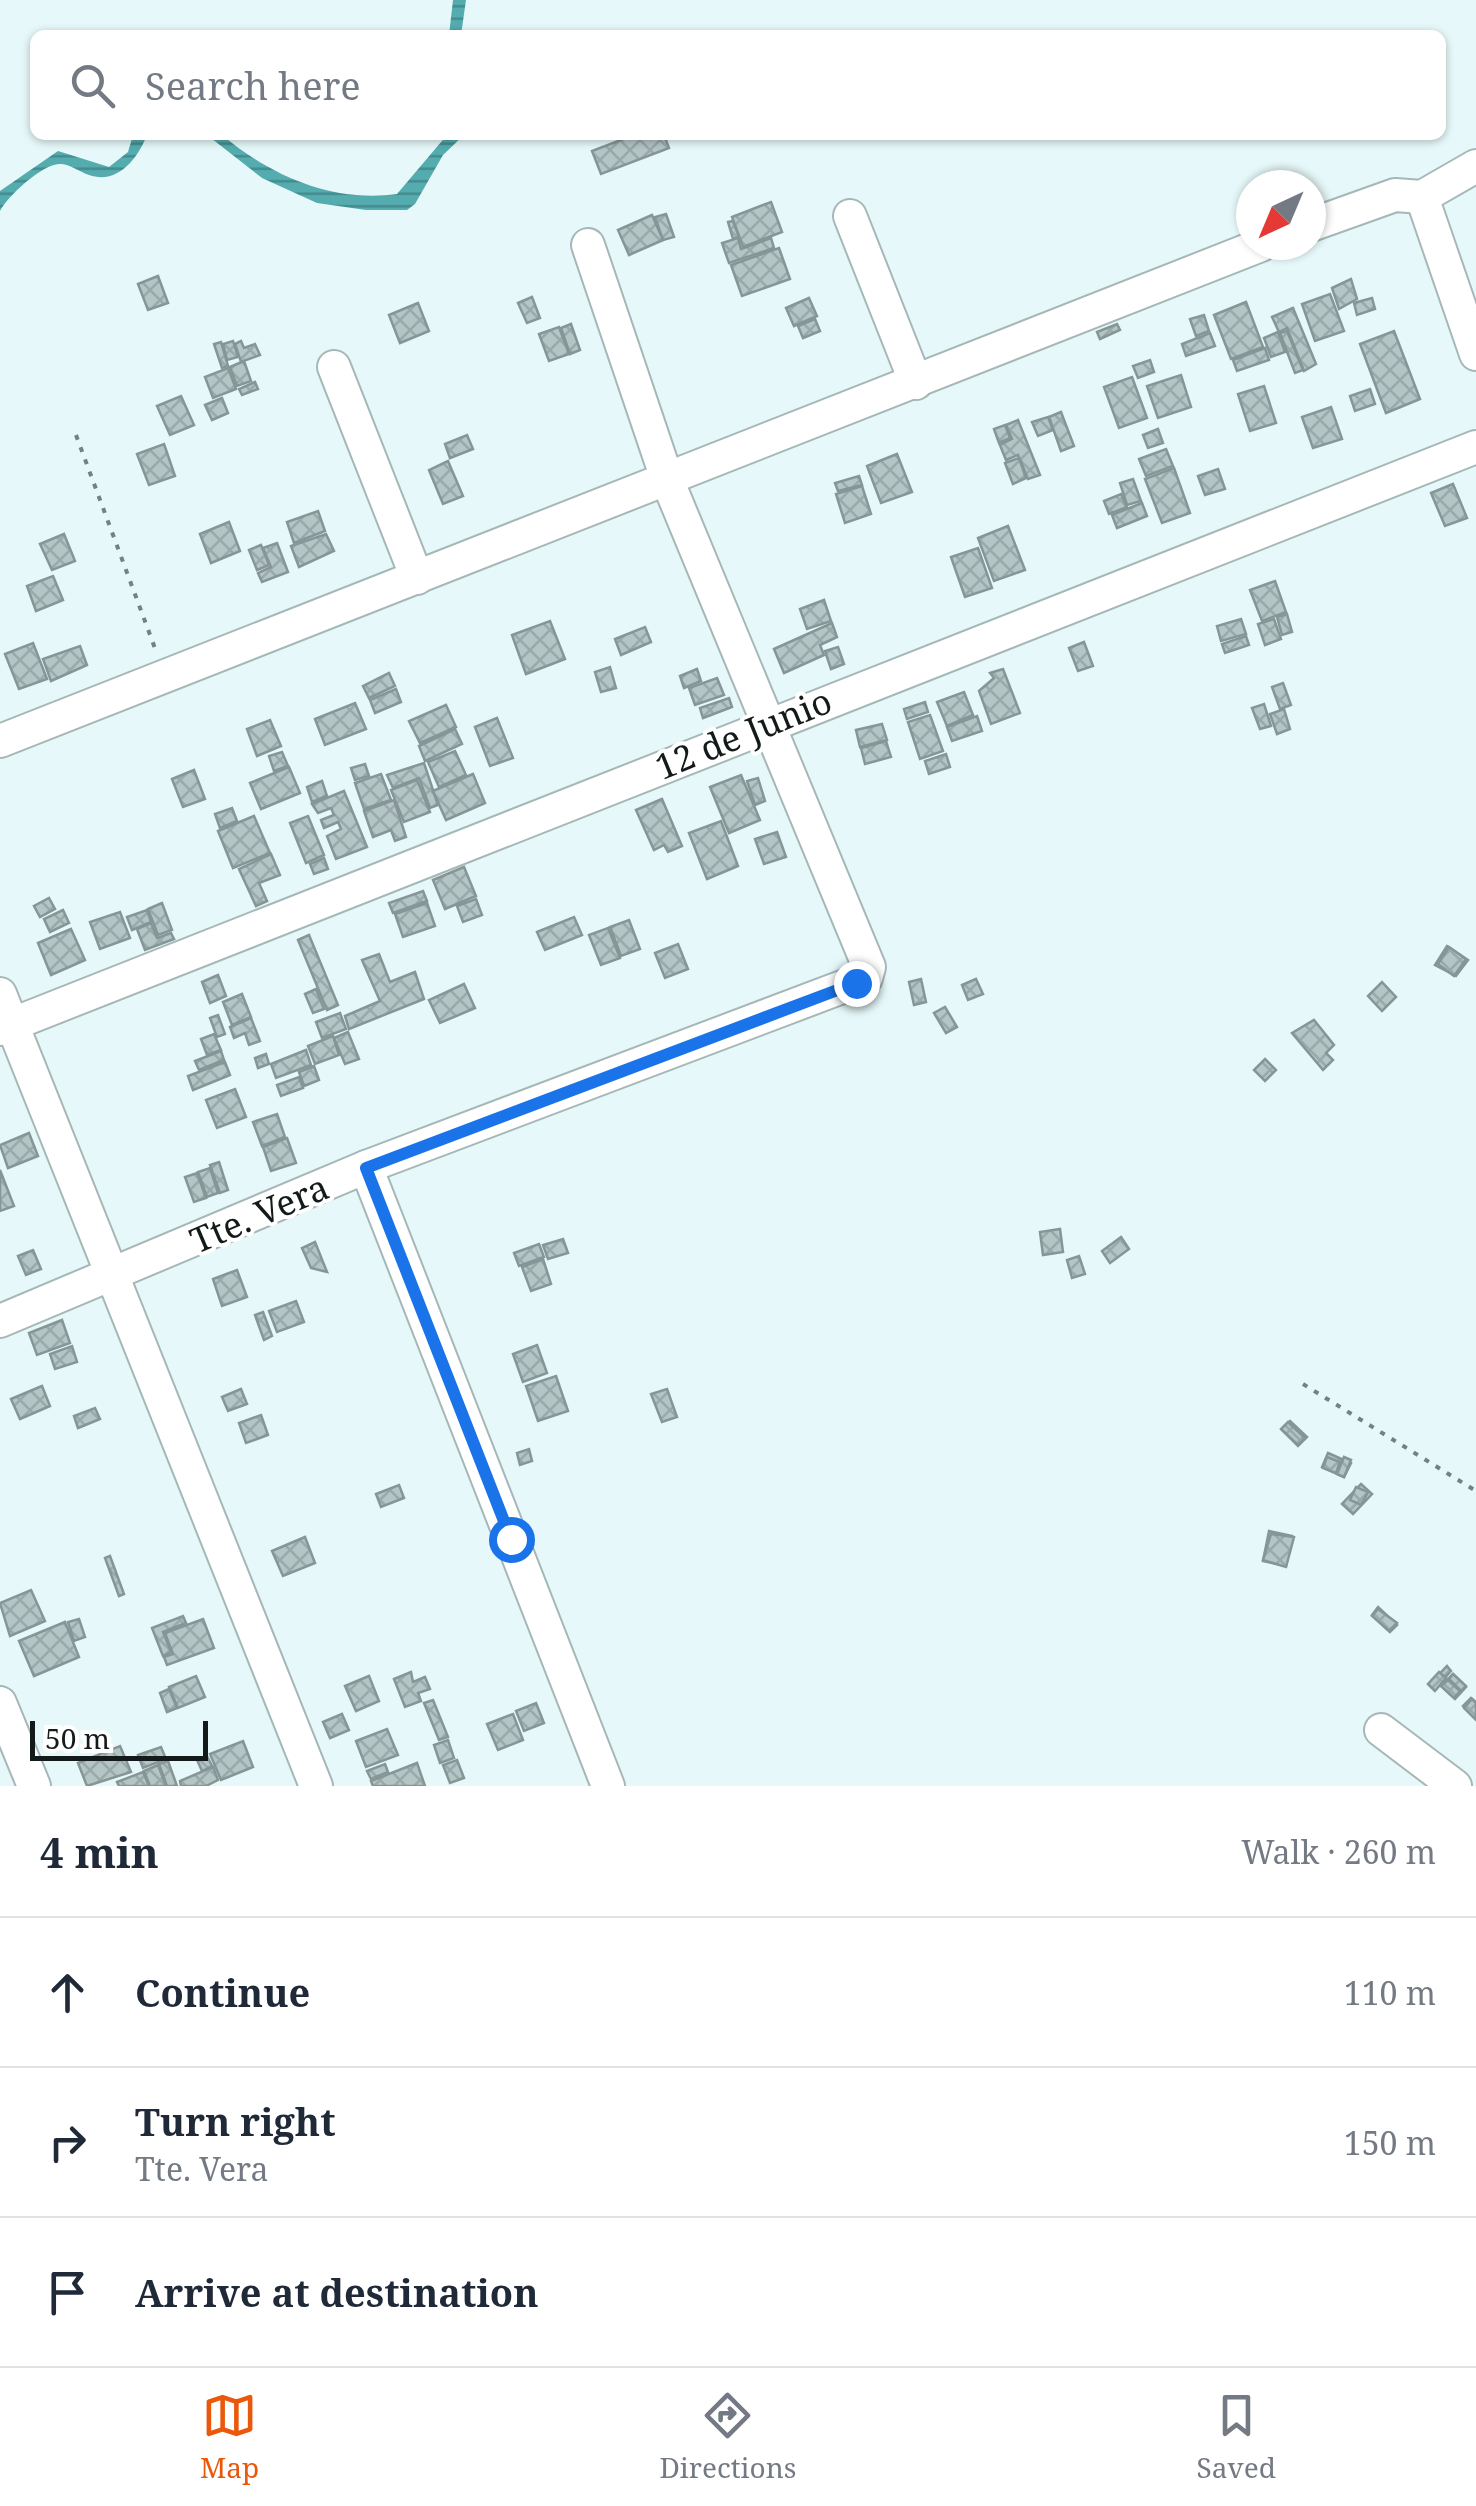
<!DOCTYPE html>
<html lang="en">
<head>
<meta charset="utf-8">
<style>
  :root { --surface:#fff; --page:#f6f6f7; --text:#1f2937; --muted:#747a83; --line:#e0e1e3; --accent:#ea580c }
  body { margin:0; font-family:"Noto Serif",serif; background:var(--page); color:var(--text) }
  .compass { position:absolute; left:1236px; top:170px; width:90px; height:90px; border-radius:50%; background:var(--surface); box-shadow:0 2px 8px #0004; rotate:224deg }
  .scale { position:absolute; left:30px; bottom:25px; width:178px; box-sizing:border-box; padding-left:10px; border:5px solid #131a1a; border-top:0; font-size:28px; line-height:35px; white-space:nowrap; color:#131a1a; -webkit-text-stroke:8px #fff; paint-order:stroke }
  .stop { position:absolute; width:30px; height:30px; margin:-22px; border:8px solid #1a73e8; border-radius:50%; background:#fff }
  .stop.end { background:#1a73e8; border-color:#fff; box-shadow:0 2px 10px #0008 }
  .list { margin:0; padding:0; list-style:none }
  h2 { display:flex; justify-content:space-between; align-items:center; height:130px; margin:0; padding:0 40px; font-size:42px }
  h2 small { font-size:32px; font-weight:400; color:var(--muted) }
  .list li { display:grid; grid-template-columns:65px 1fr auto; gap:30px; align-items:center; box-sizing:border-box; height:150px; padding:0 40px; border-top:2px solid var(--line) }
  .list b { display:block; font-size:38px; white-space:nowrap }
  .list p { margin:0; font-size:32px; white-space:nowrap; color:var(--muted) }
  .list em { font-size:32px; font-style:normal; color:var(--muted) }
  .icon { flex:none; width:55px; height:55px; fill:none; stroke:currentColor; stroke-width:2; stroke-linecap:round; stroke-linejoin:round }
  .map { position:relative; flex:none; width:1476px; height:1786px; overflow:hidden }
  .search { position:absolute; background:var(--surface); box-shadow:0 2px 8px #0004; left:30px; right:30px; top:30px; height:110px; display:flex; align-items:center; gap:25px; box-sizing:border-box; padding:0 35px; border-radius:15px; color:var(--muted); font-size:38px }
  .sheet { height:580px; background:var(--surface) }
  nav { display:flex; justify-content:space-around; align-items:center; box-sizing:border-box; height:140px; border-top:2px solid var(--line); background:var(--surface); font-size:28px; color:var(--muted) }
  nav a { display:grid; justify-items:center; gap:5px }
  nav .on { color:var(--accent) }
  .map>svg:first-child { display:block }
</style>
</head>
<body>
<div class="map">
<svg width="1476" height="1786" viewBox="0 0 1476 1786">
  <defs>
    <pattern id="water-rules" width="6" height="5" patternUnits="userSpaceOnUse" patternTransform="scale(2.5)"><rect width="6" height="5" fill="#54acaf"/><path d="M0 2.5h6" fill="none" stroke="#448b8e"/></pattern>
    <pattern id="building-cross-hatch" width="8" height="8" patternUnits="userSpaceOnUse" patternTransform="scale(2.5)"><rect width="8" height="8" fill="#b4c5c6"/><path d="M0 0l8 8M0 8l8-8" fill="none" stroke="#9aa9aa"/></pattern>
  </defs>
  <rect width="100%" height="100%" fill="#e6f8f9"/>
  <g fill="url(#water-rules)">
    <path d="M453 0H466L461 35H449Z"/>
    <path d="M133 135H147C138 158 118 185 89 175 80 172 70 164 60 164 43 163 7 197 0 211V191L58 151 109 167 128 152Z"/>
    <path d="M207 135H222C271 176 333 203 397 194L447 135H464L443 155 415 204 407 210H366L317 203 262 178Z"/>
  </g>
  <g fill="url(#building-cross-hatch)" stroke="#869697" stroke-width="2.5">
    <path d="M634 135H664L669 148 601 174 592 151Z"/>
    <path d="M771 202 782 232 743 247 732 217Z"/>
    <path d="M666 214 674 237 663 240 655 217Z"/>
    <path d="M652 215 663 240 629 255 618 230Z"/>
    <path d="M733 221 739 237 733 239 728 222Z"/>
    <path d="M738 238 741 249 771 238 774 248 729 263 722 243Z"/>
    <path d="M779 248 790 279 742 296 731 265Z"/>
    <path d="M158 276 168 303 148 310 138 284Z"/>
    <path d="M1351 279 1357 299 1339 309 1332 288Z"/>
    <path d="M1330 294 1344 331 1315 341 1302 304Z"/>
    <path d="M532 297 540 318 527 323 518 303Z"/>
    <path d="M809 298 817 316 794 326 786 308Z"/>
    <path d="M1372 298 1375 309 1357 315 1354 303Z"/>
    <path d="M1246 302 1263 347 1231 359 1214 315Z"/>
    <path d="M418 303 429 331 400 343 389 315Z"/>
    <path d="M1293 308 1316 364 1304 371 1287 328 1279 332 1272 317Z"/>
    <path d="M1204 315 1209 331 1196 336 1190 319Z"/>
    <path d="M815 319 820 331 803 338 798 326Z"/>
    <path d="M571 324 580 350 570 354 561 328Z"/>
    <path d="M1117 324 1120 330 1100 339 1097 332Z"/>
    <path d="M559 327 569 354 549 361 539 334Z"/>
    <path d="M1287 331 1303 370 1295 373 1280 333Z"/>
    <path d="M1394 331 1420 399 1386 413 1360 344Z"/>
    <path d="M1278 332 1285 352 1271 357 1264 338Z"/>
    <path d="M1210 333 1215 346 1186 356 1182 344Z"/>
    <path d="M233 341 238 357 227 360 223 344Z"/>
    <path d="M241 341 244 348 255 344 260 355 241 362 235 344Z"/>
    <path d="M221 342 228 366 222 368 214 344Z"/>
    <path d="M1265 348 1269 360 1237 371 1233 360Z"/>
    <path d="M1150 360 1154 372 1138 378 1133 366Z"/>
    <path d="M244 361 251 381 237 386 230 367Z"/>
    <path d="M228 368 236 389 213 398 205 377Z"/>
    <path d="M1181 375 1191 407 1158 418 1147 386Z"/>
    <path d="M1132 377 1147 418 1119 428 1104 387Z"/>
    <path d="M255 382 258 389 242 395 239 389Z"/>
    <path d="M1264 386 1276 423 1250 431 1238 394Z"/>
    <path d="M1370 389 1375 404 1355 411 1350 396Z"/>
    <path d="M181 396 194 425 170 435 157 406Z"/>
    <path d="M222 398 228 413 212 420 205 405Z"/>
    <path d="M1331 407 1342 439 1313 448 1302 417Z"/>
    <path d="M1061 412 1074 446 1061 451 1049 417Z"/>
    <path d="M1048 417 1053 430 1038 436 1032 422Z"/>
    <path d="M1018 420 1040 475 1028 479 1018 455 1006 460 1000 445 1012 439 1006 425Z"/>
    <path d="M1005 425 1010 438 999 443 994 429Z"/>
    <path d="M1158 429 1163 443 1148 448 1143 435Z"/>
    <path d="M467 435 473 449 450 458 445 444Z"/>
    <path d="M164 444 175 476 149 485 137 454Z"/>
    <path d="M1166 449 1173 466 1146 476 1139 459Z"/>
    <path d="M897 454 912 492 881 503 867 466Z"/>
    <path d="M1019 458 1026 478 1013 484 1005 463Z"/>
    <path d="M448 461 463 496 443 504 429 470Z"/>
    <path d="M1174 468 1190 513 1162 523 1145 479Z"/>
    <path d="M1218 469 1225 489 1205 495 1198 476Z"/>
    <path d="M859 476 862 485 838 491 835 483Z"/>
    <path d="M1133 479 1141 501 1127 505 1120 483Z"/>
    <path d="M1453 484 1467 518 1445 526 1431 493Z"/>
    <path d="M862 486 871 514 845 523 836 494Z"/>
    <path d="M1121 494 1127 507 1109 514 1104 501Z"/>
    <path d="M1142 503 1147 516 1117 528 1112 515Z"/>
    <path d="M318 511 325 531 294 543 287 522Z"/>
    <path d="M229 522 240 551 211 563 200 534Z"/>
    <path d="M1008 526 1025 570 994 581 978 538Z"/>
    <path d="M64 534 75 561 52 570 40 544Z"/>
    <path d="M326 534 334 551 299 567 291 546Z"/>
    <path d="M277 543 288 572 262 582 258 573 271 567 263 548Z"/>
    <path d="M261 545 269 565 257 570 249 550Z"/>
    <path d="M978 548 992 588 965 597 951 557Z"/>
    <path d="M53 576 63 600 36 611 27 586Z"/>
    <path d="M1275 581 1286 612 1262 621 1250 590Z"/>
    <path d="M824 600 831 621 807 629 800 609Z"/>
    <path d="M1287 614 1292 632 1282 635 1277 617Z"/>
    <path d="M1241 619 1246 634 1221 641 1217 626Z"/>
    <path d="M1274 619 1281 639 1265 645 1258 624Z"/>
    <path d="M550 621 565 659 526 674 512 635Z"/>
    <path d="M832 623 837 637 820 645 824 655 784 673 774 649Z"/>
    <path d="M645 627 651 642 621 655 615 639Z"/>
    <path d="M1246 636 1249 645 1225 653 1222 644Z"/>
    <path d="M1084 642 1093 666 1078 671 1069 648Z"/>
    <path d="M33 643 47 679 19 689 5 654Z"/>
    <path d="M80 646 87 665 51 681 43 659Z"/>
    <path d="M838 647 844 664 831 669 825 651Z"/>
    <path d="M610 667 616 688 601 692 595 672Z"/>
    <path d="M697 669 701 681 684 688 680 676Z"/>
    <path d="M1003 669 1020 713 991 724 979 691 994 678 990 673Z"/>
    <path d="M389 673 395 686 369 698 363 686Z"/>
    <path d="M717 678 724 695 695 705 689 688Z"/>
    <path d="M1283 683 1291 705 1280 709 1272 687Z"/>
    <path d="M396 689 401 702 375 713 370 700Z"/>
    <path d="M964 692 973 715 947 726 937 702Z"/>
    <path d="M729 698 732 707 703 718 700 708Z"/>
    <path d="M925 702 928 712 907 719 904 709Z"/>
    <path d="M355 703 366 729 325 745 315 719Z"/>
    <path d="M1264 704 1271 726 1260 729 1252 708Z"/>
    <path d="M446 705 456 727 420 743 409 721Z"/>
    <path d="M1284 709 1290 729 1277 734 1270 714Z"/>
    <path d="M930 715 943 751 920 759 908 722Z"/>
    <path d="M977 716 982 731 952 741 947 727Z"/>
    <path d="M497 718 513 758 490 766 475 727Z"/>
    <path d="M270 720 281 746 257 756 247 729Z"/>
    <path d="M882 724 887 740 860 747 856 730Z"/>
    <path d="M455 729 462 744 425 761 419 746Z"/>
    <path d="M886 741 891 757 865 764 861 748Z"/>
    <path d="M455 751 466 775 439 787 428 762Z"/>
    <path d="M282 752 288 766 274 771 269 756Z"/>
    <path d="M946 754 950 767 929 774 925 761Z"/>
    <path d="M424 763 438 805 430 808 419 778 393 788 387 775Z"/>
    <path d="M365 764 369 776 355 780 351 768Z"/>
    <path d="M289 767 300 793 261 809 250 783Z"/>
    <path d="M194 770 205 799 183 807 172 779Z"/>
    <path d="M381 774 391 800 364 809 355 783Z"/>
    <path d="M473 774 485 803 446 820 433 791Z"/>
    <path d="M741 775 760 820 729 833 710 787Z"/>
    <path d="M758 778 765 801 755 805 747 781Z"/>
    <path d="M417 780 430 812 404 822 391 790Z"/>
    <path d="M322 781 327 796 312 802 307 787Z"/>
    <path d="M344 791 367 847 336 859 327 836 341 829 338 822 324 828 321 820 334 815 331 808 318 813 312 804Z"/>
    <path d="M662 799 682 846 668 852 664 845 654 850 636 810Z"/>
    <path d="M394 800 406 837 395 841 391 830 373 837 364 811Z"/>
    <path d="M232 808 237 821 220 828 215 814Z"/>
    <path d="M254 816 270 853 233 868 218 831Z"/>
    <path d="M308 816 324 855 306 863 290 823Z"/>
    <path d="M721 821 738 866 707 879 689 833Z"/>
    <path d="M777 832 786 857 764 864 755 839Z"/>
    <path d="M271 854 280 875 259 883 267 901 256 906 239 869Z"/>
    <path d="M324 858 328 869 314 874 310 864Z"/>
    <path d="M464 867 476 896 445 909 433 880Z"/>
    <path d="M423 891 427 901 393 913 389 903Z"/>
    <path d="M49 898 55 909 40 917 34 906Z"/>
    <path d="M476 899 482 915 463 922 457 906Z"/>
    <path d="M162 903 172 930 158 935 148 909Z"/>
    <path d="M427 903 435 926 403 937 395 914Z"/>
    <path d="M63 910 69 923 50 932 44 919Z"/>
    <path d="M147 910 151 922 132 930 127 917Z"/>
    <path d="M120 912 130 938 100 949 90 922Z"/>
    <path d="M574 917 582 935 545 950 537 932Z"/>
    <path d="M629 920 640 949 621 956 610 927Z"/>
    <path d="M151 923 157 938 171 933 174 939 145 950 137 929Z"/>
    <path d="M608 928 620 958 601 965 589 935Z"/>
    <path d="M71 929 85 960 51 975 38 943Z"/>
    <path d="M309 935 338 1005 327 1010 298 940Z"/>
    <path d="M678 944 688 969 665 978 655 953Z"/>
    <path d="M1447 946 1468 960 1456 976 1435 965Z"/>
    <path d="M1449 947 1466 959 1454 976 1438 964Z"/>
    <path d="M379 954 390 982 415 972 424 999 349 1029 345 1016 380 1001 362 960Z"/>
    <path d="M218 975 226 996 210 1003 202 982Z"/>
    <path d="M921 979 926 1002 914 1005 909 982Z"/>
    <path d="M976 979 983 994 968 1000 962 985Z"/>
    <path d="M1382 982 1396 997 1382 1011 1368 996Z"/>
    <path d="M464 984 475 1008 440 1023 429 1000Z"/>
    <path d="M316 989 324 1009 313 1013 305 994Z"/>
    <path d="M242 994 251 1017 232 1025 223 1002Z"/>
    <path d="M945 1007 957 1027 946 1033 934 1013Z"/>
    <path d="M340 1013 346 1029 322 1038 316 1022Z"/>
    <path d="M218 1015 225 1034 217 1037 210 1018Z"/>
    <path d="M251 1018 260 1041 249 1045 245 1033 234 1038 230 1027Z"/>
    <path d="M1314 1020 1334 1045 1326 1053 1333 1060 1323 1070 1292 1033Z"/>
    <path d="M348 1032 359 1059 345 1064 334 1038Z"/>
    <path d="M214 1034 221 1050 207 1055 201 1039Z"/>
    <path d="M333 1036 339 1055 315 1064 308 1046Z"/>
    <path d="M306 1050 311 1065 276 1078 271 1064Z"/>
    <path d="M221 1051 224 1060 199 1070 195 1061Z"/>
    <path d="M266 1054 269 1064 258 1068 255 1058Z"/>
    <path d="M1265 1059 1276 1070 1265 1081 1254 1070Z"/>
    <path d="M225 1062 230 1075 193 1090 188 1076Z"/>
    <path d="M314 1066 319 1080 304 1086 299 1072Z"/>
    <path d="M299 1077 303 1088 281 1096 277 1085Z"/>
    <path d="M235 1089 246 1117 217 1128 206 1100Z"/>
    <path d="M277 1114 285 1137 262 1146 253 1122Z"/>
    <path d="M29 1133 38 1156 8 1168 0 1145Z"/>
    <path d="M287 1138 296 1163 271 1171 263 1147Z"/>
    <path d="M219 1162 228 1190 220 1193 210 1165Z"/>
    <path d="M210 1168 218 1193 207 1197 198 1172Z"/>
    <path d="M0 1170 14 1206 0 1211Z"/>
    <path d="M197 1173 206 1198 194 1202 185 1177Z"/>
    <path d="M1060 1229 1063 1252 1043 1255 1040 1232Z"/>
    <path d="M1121 1237 1129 1249 1110 1263 1102 1251Z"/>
    <path d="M563 1239 568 1253 548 1259 543 1245Z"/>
    <path d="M315 1242 327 1272 311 1268 302 1248Z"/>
    <path d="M539 1244 544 1257 519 1266 514 1253Z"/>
    <path d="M33 1250 41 1269 26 1275 18 1256Z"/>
    <path d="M1079 1256 1085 1274 1072 1278 1067 1260Z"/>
    <path d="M543 1259 551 1284 531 1291 522 1267Z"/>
    <path d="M237 1270 247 1297 222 1306 213 1279Z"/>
    <path d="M296 1301 304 1322 277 1332 269 1311Z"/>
    <path d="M263 1312 272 1336 264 1340 255 1315Z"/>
    <path d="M62 1320 70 1343 37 1355 29 1333Z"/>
    <path d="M537 1345 547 1373 523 1382 513 1354Z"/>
    <path d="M72 1346 77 1362 55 1369 50 1354Z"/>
    <path d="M556 1376 568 1411 538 1421 526 1386Z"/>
    <path d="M42 1386 50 1406 20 1419 11 1399Z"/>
    <path d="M241 1389 247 1404 228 1411 222 1397Z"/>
    <path d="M667 1389 677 1417 662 1422 651 1394Z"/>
    <path d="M95 1408 100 1419 78 1428 74 1416Z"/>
    <path d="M261 1415 268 1435 246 1443 239 1423Z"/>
    <path d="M1290 1421 1307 1437 1298 1446 1282 1430Z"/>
    <path d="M1288 1422 1305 1438 1298 1445 1281 1429Z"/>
    <path d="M529 1449 532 1461 520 1465 517 1453Z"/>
    <path d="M1328 1453 1351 1463 1344 1477 1322 1467Z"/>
    <path d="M1327 1457 1340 1462 1336 1473 1323 1468Z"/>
    <path d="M1344 1457 1351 1460 1344 1477 1337 1474Z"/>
    <path d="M1361 1484 1372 1494 1353 1514 1342 1504Z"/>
    <path d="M399 1485 404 1498 381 1507 376 1494Z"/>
    <path d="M1356 1487 1368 1492 1361 1505 1350 1500Z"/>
    <path d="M1269 1531 1292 1536 1286 1566 1263 1561Z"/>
    <path d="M1271 1534 1294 1537 1286 1567 1263 1560Z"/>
    <path d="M305 1537 315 1563 283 1576 272 1551Z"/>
    <path d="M110 1556 124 1594 119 1596 105 1558Z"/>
    <path d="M31 1590 45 1621 10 1636 0 1603Z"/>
    <path d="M1378 1607 1397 1625 1390 1632 1372 1615Z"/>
    <path d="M1378 1609 1397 1623 1389 1631 1372 1616Z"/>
    <path d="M183 1616 186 1623 163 1632 171 1652 163 1656 152 1628Z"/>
    <path d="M79 1619 85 1637 74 1641 68 1622Z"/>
    <path d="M203 1619 214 1648 167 1665 164 1657 173 1654 165 1633Z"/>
    <path d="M65 1622 79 1657 34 1676 19 1641Z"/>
    <path d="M1447 1666 1451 1671 1434 1690 1429 1685Z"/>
    <path d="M411 1672 413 1682 425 1677 430 1689 418 1693 421 1701 405 1707 394 1679Z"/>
    <path d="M1439 1672 1446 1678 1435 1691 1428 1684Z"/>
    <path d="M1453 1674 1466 1687 1455 1699 1441 1686Z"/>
    <path d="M1453 1674 1466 1686 1461 1691 1449 1679Z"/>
    <path d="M196 1676 205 1697 178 1708 169 1687Z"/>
    <path d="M369 1676 379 1701 356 1711 345 1686Z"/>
    <path d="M1448 1680 1460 1691 1454 1698 1441 1686Z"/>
    <path d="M169 1689 177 1708 167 1712 160 1693Z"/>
    <path d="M1471 1698 1476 1702V1719L1463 1706Z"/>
    <path d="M1472 1699 1476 1703V1720L1464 1708Z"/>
    <path d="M433 1700 448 1737 439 1740 424 1703Z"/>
    <path d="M536 1703 544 1723 524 1731 516 1711Z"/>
    <path d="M342 1714 349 1730 330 1738 323 1722Z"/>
    <path d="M513 1714 523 1740 498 1750 487 1724Z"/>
    <path d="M387 1729 398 1755 366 1767 356 1741Z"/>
    <path d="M448 1740 454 1758 440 1763 434 1745Z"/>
    <path d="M243 1741 253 1767 221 1780 210 1754Z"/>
    <path d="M120 1746 131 1772 87 1786 78 1763Z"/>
    <path d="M161 1747 166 1759 143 1768 138 1755Z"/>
    <path d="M207 1756 212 1766 202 1771 197 1760Z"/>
    <path d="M457 1760 464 1778 450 1783 443 1765Z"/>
    <path d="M168 1761 177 1786H167L159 1764Z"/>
    <path d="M417 1763 425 1786H373L371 1781Z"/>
    <path d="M385 1764 388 1772 371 1779 367 1771Z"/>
    <path d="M158 1765 166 1786H150L144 1771Z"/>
    <path d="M213 1767 218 1780 206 1786H181L180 1781Z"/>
    <path d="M143 1772 149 1786H119L117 1782Z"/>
  </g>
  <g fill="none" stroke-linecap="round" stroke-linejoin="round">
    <g stroke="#a6b7b8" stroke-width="36">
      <g id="minor">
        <path d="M1422 197 1476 354"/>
        <path d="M850 216 916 383"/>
        <path d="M1311 225 1395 195 1422 197 1476 166"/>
        <path d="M334 367 417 578"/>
        <path d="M0 741 1261 245"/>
        <path d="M0 994 316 1786"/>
        <path d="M0 1029 1476 447"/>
        <path d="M366 1167 608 1786"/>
        <path d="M0 1321 366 1167 866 978 869 967 668 482 588 245"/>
        <path d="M0 1703 34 1786"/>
        <path d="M1381 1730 1455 1786"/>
      </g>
    </g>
    <g stroke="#758181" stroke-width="4" stroke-dasharray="5 8" stroke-linecap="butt">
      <path d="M76 435 156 651"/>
      <path d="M1303 1384 1476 1491"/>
    </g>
    <use href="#minor" stroke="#fff" stroke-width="32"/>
  </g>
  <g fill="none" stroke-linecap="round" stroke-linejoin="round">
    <path stroke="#1a73e8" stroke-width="12" d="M511 1539 366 1168 856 983"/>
  </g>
  <g text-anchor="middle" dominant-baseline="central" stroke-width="8" stroke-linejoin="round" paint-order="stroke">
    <g font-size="35" fill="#131a1a" stroke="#fff">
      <text transform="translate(743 733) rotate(-22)">12 de Junio</text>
      <text transform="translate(259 1213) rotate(-23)">Tte. Vera</text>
    </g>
  </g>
</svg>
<svg class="compass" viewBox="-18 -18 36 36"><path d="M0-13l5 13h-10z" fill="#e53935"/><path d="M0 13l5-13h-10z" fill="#747a83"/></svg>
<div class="scale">50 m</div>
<div class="stop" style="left:511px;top:1539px"></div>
<div class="stop end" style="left:856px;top:983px"></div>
<div class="search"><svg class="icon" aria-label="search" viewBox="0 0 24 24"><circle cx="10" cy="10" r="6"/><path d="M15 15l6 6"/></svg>Search here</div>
</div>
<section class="sheet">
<h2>4 min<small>Walk · 260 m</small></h2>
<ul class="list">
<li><svg class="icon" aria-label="ahead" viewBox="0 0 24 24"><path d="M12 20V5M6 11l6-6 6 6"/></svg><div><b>Continue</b></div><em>110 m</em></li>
<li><svg class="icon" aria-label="right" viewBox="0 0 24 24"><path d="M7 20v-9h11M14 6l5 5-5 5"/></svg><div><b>Turn right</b><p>Tte. Vera</p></div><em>150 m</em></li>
<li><svg class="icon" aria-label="arrive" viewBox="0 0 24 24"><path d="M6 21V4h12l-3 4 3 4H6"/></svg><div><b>Arrive at destination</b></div></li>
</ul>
</section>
<nav>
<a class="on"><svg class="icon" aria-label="map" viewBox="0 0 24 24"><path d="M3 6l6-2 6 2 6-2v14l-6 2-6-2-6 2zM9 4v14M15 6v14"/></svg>Map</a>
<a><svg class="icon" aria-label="directions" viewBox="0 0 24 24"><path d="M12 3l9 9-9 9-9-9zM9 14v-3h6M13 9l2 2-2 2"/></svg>Directions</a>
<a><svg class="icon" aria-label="saved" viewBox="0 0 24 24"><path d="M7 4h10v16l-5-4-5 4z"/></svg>Saved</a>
</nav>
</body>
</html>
